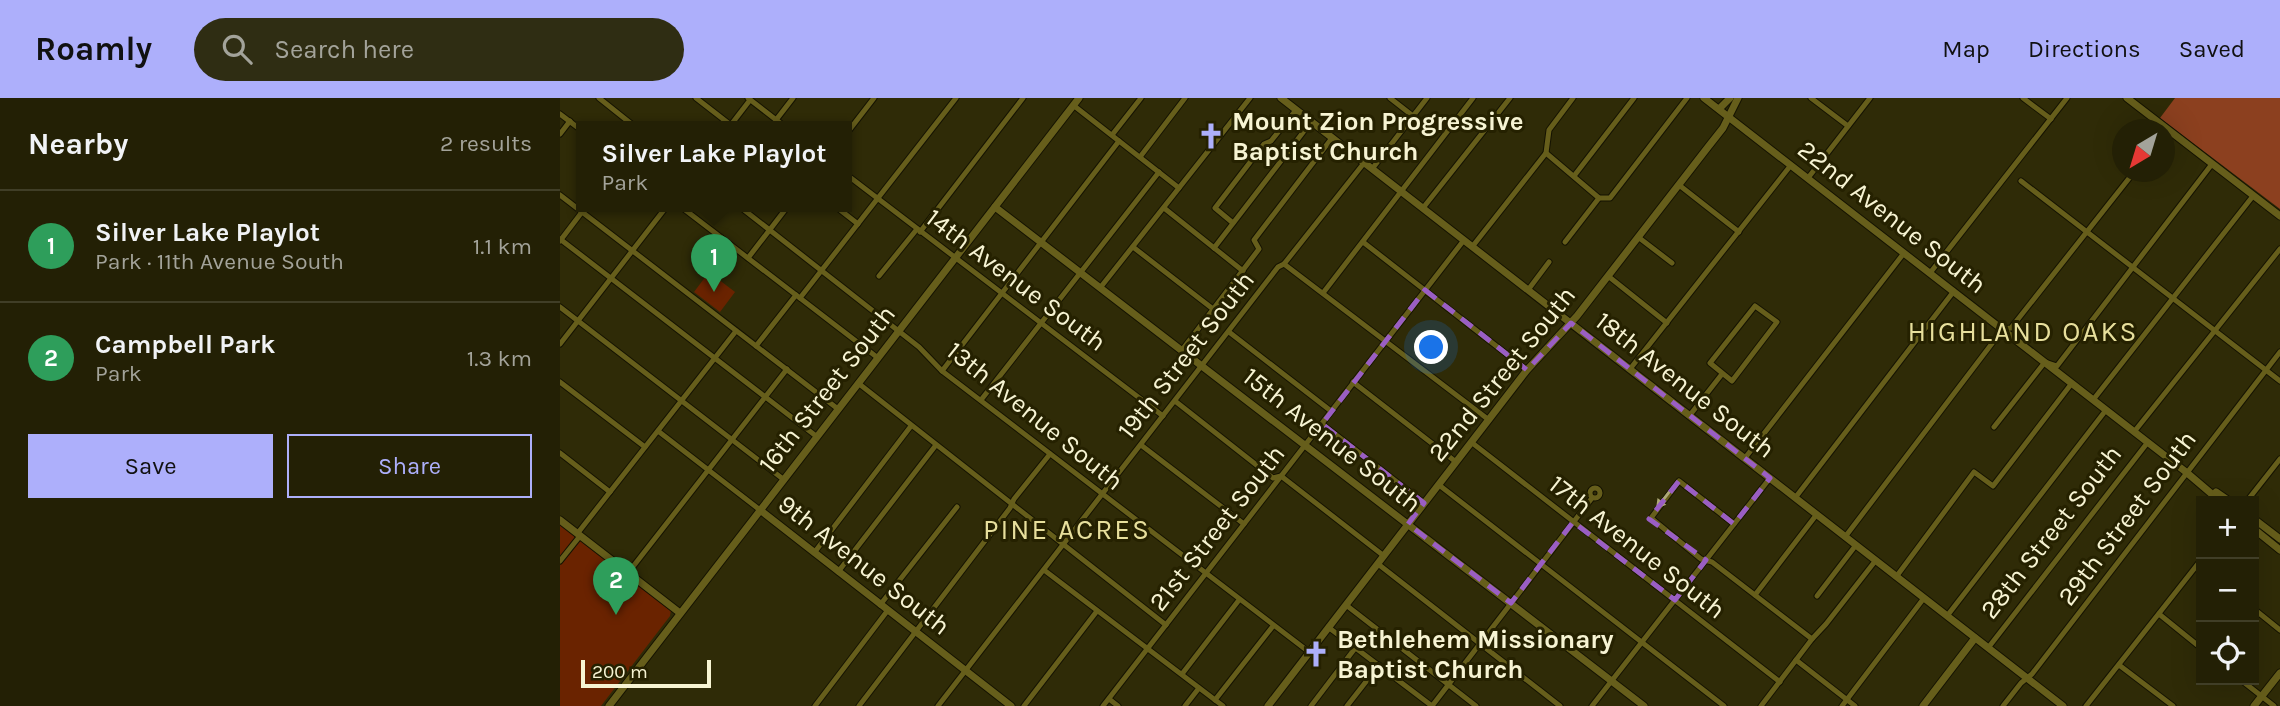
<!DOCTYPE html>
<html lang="en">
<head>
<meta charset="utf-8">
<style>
  :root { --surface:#232005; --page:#2f2d13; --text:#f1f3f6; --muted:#a3a39a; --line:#403e27; --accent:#adaffb }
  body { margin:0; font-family:Karla,sans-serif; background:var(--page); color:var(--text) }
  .controls { position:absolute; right:21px; bottom:21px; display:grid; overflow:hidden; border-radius:0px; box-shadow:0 7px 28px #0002 }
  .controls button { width:63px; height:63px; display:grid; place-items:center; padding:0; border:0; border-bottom:2px solid var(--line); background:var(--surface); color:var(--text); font:35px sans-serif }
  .compass { position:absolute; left:1552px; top:21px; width:63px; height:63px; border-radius:50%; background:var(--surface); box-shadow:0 7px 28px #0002; rotate:218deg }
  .scale { position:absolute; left:21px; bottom:18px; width:130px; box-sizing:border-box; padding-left:7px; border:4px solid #f7f4d3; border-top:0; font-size:19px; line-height:24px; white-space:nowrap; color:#f7f4d3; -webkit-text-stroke:5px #252100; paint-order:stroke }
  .you { position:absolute; left:872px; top:250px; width:24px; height:24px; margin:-18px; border:5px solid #fff; border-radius:50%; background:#1a73e8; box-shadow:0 0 0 10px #1a73e833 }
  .badge { display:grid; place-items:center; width:46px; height:46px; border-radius:50%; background:var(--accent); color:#fff; font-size:23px; font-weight:700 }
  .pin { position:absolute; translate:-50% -58px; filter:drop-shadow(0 2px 4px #0008) }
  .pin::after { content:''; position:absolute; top:37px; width:24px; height:21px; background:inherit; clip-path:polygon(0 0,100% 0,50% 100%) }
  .popup { position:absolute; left:16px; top:23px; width:276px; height:91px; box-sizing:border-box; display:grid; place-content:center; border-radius:0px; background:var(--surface); filter:drop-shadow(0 2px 5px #0005); font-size:23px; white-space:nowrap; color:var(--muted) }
  .popup b { font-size:26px; color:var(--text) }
  .popup::after { content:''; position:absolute; left:50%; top:100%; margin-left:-14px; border:14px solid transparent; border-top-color:var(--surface) }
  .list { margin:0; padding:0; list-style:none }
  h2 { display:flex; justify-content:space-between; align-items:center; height:91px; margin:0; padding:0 28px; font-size:30px }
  h2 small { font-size:23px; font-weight:400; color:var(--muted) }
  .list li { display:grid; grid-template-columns:46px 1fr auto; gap:21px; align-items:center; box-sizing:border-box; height:112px; padding:0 28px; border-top:2px solid var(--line) }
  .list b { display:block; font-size:26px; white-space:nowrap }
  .list p { margin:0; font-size:23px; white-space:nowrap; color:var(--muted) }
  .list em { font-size:23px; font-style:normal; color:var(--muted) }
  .actions { display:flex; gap:14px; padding:21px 28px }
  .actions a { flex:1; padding:16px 0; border:2px solid var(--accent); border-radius:0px; text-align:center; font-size:24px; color:var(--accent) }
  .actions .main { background:var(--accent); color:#111 }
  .icon { flex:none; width:38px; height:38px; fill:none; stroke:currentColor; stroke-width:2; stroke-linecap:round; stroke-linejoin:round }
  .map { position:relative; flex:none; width:1720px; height:608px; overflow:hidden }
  header { display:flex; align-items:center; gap:42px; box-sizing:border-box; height:98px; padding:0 35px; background:var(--accent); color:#111 }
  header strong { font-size:33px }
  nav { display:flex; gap:38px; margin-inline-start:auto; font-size:24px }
  .search { width:490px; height:63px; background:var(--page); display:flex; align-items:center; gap:18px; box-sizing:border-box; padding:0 24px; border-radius:38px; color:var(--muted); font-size:26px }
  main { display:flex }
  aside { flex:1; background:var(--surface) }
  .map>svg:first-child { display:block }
</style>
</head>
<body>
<header>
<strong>Roamly</strong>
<div class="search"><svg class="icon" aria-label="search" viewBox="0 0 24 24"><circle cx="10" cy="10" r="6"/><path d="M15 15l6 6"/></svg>Search here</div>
<nav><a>Map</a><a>Directions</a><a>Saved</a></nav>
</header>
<main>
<aside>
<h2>Nearby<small>2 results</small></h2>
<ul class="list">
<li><span class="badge" style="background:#2e9e5b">1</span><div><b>Silver Lake Playlot</b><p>Park · 11th Avenue South</p></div><em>1.1 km</em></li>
<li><span class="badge" style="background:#2e9e5b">2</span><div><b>Campbell Park</b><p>Park</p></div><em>1.3 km</em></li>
</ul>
<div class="actions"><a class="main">Save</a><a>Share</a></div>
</aside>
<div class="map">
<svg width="1720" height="608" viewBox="0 0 1720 608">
  <rect width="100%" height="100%" fill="#2f2b07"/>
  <g fill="#6a2300">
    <path d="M149 174 175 194 160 214 134 194Z"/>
    <path d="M0 426 111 512 110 518 41 608H0Z"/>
  </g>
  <path fill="#8c401f" d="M1615 0H1720V111L1600 20Z"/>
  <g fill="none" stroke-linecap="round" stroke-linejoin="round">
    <g stroke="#151302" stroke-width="7">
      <g id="street">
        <path d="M39 0 74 28"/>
        <path d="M136 0 172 28"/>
        <path d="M188 0 224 28"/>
        <path d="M830 0 853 18"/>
        <path d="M1251 0 1288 28"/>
        <path d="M1463 0 1491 21"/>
        <path d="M513 7 619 90"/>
        <path d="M0 16 21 32"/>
        <path d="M216 22 233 0"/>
        <path d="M170 28 190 2"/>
        <path d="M287 35 314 0"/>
        <path d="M0 36 10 23"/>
        <path d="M552 37 581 0"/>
        <path d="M986 55 1039 100H1050L1127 0"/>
        <path d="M580 59 625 0"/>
        <path d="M812 71 867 0"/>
        <path d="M287 77 603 318"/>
        <path d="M1014 78 1074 0"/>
        <path d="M1248 80 1310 0"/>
        <path d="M1461 83 1720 283"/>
        <path d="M1119 87 1179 134"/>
        <path d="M0 97 278 311"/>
        <path d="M120 108 318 260"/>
        <path d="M179 108 359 249 382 273 749 554"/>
        <path d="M275 108 298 126"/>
        <path d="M604 110 683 173"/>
        <path d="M863 110 950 0"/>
        <path d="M673 125 655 110 704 46 711 43 736 12"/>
        <path d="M360 134 463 0"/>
        <path d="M1078 139 1112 165"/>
        <path d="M0 141 256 338"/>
        <path d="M0 143 22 114"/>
        <path d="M803 144 967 272"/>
        <path d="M1005 144 1039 100"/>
        <path d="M573 149 653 211"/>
        <path d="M912 149 986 55 989 32 1013 0"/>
        <path d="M654 150 751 24"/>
        <path d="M188 160 228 108"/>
        <path d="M724 166 929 322"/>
        <path d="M1370 175 1507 0"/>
        <path d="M319 178 357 131"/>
        <path d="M1048 178 1107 225"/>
        <path d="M540 190 690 0"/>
        <path d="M968 192 989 164"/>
        <path d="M763 195 913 0"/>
        <path d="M240 200 396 0"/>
        <path d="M1195 208 1217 224 1172 283 1150 265Z"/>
        <path d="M0 209 223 381"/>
        <path d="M669 234 771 313"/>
        <path d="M0 246 107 108"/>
        <path d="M196 248 236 197"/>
        <path d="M622 252 699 151 694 142 772 40"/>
        <path d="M1070 271 1231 67"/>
        <path d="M382 273 559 43"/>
        <path d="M0 284 85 349"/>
        <path d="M793 284 896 364"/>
        <path d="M298 285 606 527"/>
        <path d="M421 302 599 74"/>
        <path d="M1533 302 1693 98"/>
        <path d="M615 303 713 380 721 378 824 458"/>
        <path d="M1130 317 1162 276"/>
        <path d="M762 326 864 405"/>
        <path d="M1434 329 1485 264 1497 268 1652 66"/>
        <path d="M98 333 200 412"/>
        <path d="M1574 334 1720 151"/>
        <path d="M911 344 1220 584"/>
        <path d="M581 347 684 426"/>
        <path d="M0 355 50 394"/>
        <path d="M1185 360 1344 155"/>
        <path d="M879 387 1164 608"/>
        <circle cx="1035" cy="395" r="5"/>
        <path d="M1235 400 1394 193"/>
        <path d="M1687 403 1720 361"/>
        <path d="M1174 426 1119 383 1091 420 1141 461 1152 464 1252 541"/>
        <path d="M17 436 176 233"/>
        <path d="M1285 439 1443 231 1451 230 1574 74"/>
        <path d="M254 455 351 328"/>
        <path d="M0 463 20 438"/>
        <path d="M818 466 1000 608"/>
        <path d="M484 472 663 608"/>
        <path d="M278 474 376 347"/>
        <path d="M68 475 227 271"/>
        <path d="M1336 479 1414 374 1433 388 1512 285"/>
        <path d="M1195 497 1257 416"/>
        <path d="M1257 498 1296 447"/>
        <path d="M320 507 397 409"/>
        <path d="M786 507 916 608"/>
        <path d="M1694 511 1720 532"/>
        <path d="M1599 516 1641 550"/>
        <path d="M1387 518 1546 312"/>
        <path d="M768 529 872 608"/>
        <path d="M1428 550 1588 344"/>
        <path d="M1236 562 1295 608"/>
        <path d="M1559 567 1613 608"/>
        <path d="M622 576 679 502"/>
        <path d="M1681 582 1714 608"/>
        <path d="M549 601 558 608"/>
        <path d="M655 602 713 528"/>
        <path d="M255 608 328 512"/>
        <path d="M299 608 450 410 454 401 490 356"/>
        <path d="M378 608 718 169 724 166 804 65"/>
        <path d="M464 608 537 513"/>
        <path d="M543 608 904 142"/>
        <path d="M625 608 639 590"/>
        <path d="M751 608 796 549"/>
        <path d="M787 608 819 567"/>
        <path d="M872 608 1032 400"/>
        <path d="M1032 608 1210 380"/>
        <path d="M1201 608 1252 541 1266 526 1316 462"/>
        <path d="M1282 608 1364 500"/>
        <path d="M1443 608 1461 585 1472 576 1720 254"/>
        <path d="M1526 608 1641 462"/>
      </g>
    </g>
    <g stroke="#151302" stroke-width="9">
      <g id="secondary">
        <path d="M721 0 1503 608"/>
        <path d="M1144 0 1626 374 1660 403"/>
        <path d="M1567 0 1720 118"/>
        <path d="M1159 11 1170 0"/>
        <path d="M435 109 1084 608"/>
        <path d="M1656 394 1669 403"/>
        <path d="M200 412 451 608"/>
        <path d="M1694 421 1720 441"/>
        <path d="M0 422 120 515"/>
        <path d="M1694 431 1720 452"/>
        <path d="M49 608 519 0"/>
        <path d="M708 608 967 272 1017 218 1148 49 1163 30 1178 0"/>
        <path d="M1363 608 1415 540"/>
        <path d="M1694 608 1720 575"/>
      </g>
    </g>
    <use href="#street" stroke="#665e1b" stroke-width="5"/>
    <use href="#secondary" stroke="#665e1b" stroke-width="7"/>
  </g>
  <defs><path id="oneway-solid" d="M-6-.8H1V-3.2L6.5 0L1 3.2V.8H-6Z" transform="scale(1.75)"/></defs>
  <use fill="#aea977" href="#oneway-solid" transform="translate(1103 402) rotate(128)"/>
  <path fill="none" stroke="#9a5ec4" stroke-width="5" stroke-dasharray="14 9" stroke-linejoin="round" d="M865 192 967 272 1011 225 1210 380 1174 426 1119 383 1089 421 1146 462 1115 502 1013 424 951 505 848 426 864 405 762 326Z"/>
  <defs>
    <g id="church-bare" transform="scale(2.1)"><path d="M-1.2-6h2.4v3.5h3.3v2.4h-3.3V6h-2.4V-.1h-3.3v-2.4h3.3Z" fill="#adaffb" stroke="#252100" stroke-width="2.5" paint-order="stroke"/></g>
  </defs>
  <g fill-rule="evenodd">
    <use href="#church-bare" x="651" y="38"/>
    <use href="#church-bare" x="756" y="556"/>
  </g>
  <g text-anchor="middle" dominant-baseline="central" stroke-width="6" stroke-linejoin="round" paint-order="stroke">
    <g font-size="26" font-weight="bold" fill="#f7f4d3" stroke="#252100" text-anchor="start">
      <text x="672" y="23">Mount Zion Progressive<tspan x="672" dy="30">Baptist Church</tspan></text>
      <text x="777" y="541">Bethlehem Missionary<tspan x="777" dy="30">Baptist Church</tspan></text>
    </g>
    <g font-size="26" fill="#f7f4d3" stroke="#252100">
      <text transform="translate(1332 119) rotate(38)">22nd Avenue South</text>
      <text transform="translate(456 182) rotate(37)">14th Avenue South</text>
      <text transform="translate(626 257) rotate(-52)">19th Street South</text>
      <text transform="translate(942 276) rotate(-51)">22nd Street South</text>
      <text transform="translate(1125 287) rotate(38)">18th Avenue South</text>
      <text transform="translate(267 291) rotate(-52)">16th Street South</text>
      <text transform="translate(475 318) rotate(39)">13th Avenue South</text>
      <text transform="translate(772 342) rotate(38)">15th Avenue South</text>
      <text transform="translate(1567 420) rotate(-53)">29th Street South</text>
      <text transform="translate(657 430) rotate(-52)">21st Street South</text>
      <text transform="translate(1491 434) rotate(-52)">28th Street South</text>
      <text transform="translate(1077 449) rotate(38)">17th Avenue South</text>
      <text transform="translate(304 467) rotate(38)">9th Avenue South</text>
    </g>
    <g font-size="28" letter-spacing="2" fill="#e7df9c" stroke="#252100">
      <text x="1463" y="233">HIGHLAND OAKS</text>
      <text x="507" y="431">PINE ACRES</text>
    </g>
  </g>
</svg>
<div class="controls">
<button>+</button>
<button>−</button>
<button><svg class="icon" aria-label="locate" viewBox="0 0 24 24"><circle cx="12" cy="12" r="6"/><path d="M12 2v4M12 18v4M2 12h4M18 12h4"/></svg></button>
</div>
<svg class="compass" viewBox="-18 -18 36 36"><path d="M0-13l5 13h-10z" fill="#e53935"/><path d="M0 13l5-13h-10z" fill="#a3a39a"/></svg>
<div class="scale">200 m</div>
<div class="you"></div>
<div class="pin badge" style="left:154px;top:194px;background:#2e9e5b">1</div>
<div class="popup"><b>Silver Lake Playlot</b>Park</div>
<div class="pin badge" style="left:56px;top:517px;background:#2e9e5b">2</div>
</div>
</main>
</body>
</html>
